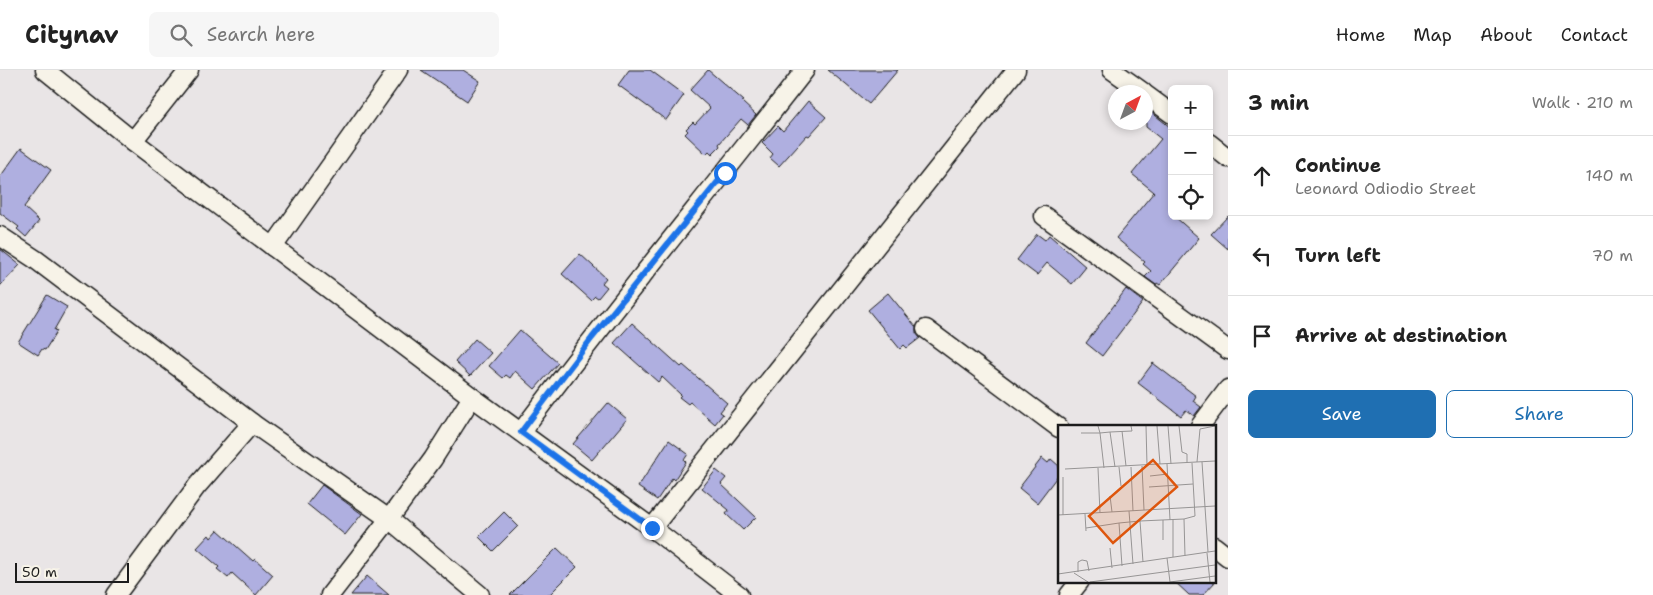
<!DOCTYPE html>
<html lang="en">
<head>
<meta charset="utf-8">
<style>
  :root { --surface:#fff; --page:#f6f6f6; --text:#222; --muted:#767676; --line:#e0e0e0; --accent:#1f6fb2 }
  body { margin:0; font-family:"Shantell Sans",sans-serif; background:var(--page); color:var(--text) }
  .controls { position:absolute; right:15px; top:15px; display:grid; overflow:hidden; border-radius:8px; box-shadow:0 2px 8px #0003 }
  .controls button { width:45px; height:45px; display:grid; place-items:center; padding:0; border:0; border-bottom:1px solid var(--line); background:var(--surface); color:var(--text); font:25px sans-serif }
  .compass { position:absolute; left:1108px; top:15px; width:45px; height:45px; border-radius:50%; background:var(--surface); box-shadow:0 2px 8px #0003; rotate:41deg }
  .scale { position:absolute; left:15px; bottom:12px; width:114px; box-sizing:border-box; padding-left:5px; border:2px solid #1c1c1c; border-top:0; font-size:14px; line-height:18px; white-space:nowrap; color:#1c1c1c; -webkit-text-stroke:4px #f7f3e8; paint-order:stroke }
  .stop { position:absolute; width:15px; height:15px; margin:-11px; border:4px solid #1a73e8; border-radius:50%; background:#fff }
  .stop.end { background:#1a73e8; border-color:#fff; box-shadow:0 1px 5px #0008 }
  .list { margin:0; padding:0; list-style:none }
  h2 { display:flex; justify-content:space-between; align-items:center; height:65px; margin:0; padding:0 20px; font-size:21px }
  h2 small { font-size:16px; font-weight:400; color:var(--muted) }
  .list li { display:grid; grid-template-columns:32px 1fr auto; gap:15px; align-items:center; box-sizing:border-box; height:80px; padding:0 20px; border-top:1px solid var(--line) }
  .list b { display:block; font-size:19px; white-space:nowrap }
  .list p { margin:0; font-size:16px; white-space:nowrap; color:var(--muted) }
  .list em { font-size:16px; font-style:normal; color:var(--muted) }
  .actions { display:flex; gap:10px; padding:15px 20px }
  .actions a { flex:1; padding:11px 0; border:1px solid var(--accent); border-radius:8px; text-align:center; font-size:18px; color:var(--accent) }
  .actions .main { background:var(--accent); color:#fff }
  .icon { flex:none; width:28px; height:28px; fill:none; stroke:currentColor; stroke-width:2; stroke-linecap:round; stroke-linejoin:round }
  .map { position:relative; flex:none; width:1228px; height:525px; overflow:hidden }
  header { display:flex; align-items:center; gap:30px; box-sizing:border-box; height:70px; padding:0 25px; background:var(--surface); border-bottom:1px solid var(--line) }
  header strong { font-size:24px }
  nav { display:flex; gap:28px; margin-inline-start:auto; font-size:18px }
  .search { width:350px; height:45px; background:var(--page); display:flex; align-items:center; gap:12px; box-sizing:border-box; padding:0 18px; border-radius:8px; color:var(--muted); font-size:19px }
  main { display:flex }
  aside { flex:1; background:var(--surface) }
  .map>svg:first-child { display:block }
</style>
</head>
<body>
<header>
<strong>Citynav</strong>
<div class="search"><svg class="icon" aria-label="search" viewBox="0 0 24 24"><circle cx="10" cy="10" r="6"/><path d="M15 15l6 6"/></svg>Search here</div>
<nav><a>Home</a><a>Map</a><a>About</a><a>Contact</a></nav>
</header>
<main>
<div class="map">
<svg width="1228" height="525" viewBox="0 0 1228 525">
  <rect width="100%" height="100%" fill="#e9e5e6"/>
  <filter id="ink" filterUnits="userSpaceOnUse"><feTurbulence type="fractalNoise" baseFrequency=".02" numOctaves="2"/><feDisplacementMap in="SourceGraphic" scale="10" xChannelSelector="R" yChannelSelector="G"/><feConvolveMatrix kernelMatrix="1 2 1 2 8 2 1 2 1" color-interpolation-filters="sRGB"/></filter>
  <g filter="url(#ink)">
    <g fill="#afafe0" stroke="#1c1c1c">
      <path d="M421 0H463L480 11 467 31Z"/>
      <path d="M629 0H650L684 25 666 50 618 15Z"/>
      <path d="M708 0 744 31 742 32 756 45 748 55 741 49 719 74 720 76 712 84 709 81 706 84 685 64 688 61 686 59 693 52 695 54 710 38 690 20Z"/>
      <path d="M828 0H898L869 34Z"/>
      <path d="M808 31 826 47 809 66 807 65 779 96 770 88 773 84 762 73 778 56 783 61Z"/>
      <path d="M1146 38 1170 57 1172 55V146H1174L1199 168 1160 215 1157 213 1156 215 1145 207 1151 201 1143 194 1145 192 1116 168 1154 122 1132 104 1161 69 1146 57Z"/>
      <path d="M21 78 51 100 24 137 39 151 26 167 17 159 19 157 0 143V107Z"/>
      <path d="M1228 146V179L1211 164Z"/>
      <path d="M1037 164 1045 170 1049 165 1086 197 1072 214 1047 193 1037 205 1017 190Z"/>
      <path d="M0 179 20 195 0 216Z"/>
      <path d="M580 184 606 208 602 213 607 217 598 228 595 226 591 230 562 204Z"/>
      <path d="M1126 219 1143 232 1102 286 1086 273Z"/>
      <path d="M888 223 916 257V263L920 268 907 278 904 275 900 279 868 240Z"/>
      <path d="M47 225 67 237 54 260 57 261 45 280 42 279 38 285 18 272Z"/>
      <path d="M632 253 681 297 683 295 727 333 720 342 723 344 715 354 690 332 688 334 679 327 681 325 662 307 658 312 614 273Z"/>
      <path d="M520 260 558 293 535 319 515 301 510 308 506 305 503 308 489 296Z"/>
      <path d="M475 269 491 283 470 306 455 292Z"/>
      <path d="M1153 293 1196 326 1193 331 1201 337 1194 346 1186 340 1181 346 1138 313Z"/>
      <path d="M608 333 627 349 592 390 573 374Z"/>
      <path d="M669 370 688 384 684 390 686 392 674 410 672 408 657 430 638 417Z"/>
      <path d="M1042 388 1048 393 1051 389 1059 396V404L1037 433 1019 418Z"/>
      <path d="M716 400 726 408 721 414 756 447 743 460 726 444 729 440 702 418Z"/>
      <path d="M322 415 362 444 345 465 307 434Z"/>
      <path d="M504 442 518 456 493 481 479 467Z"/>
      <path d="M218 460 253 491 255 489 273 505 256 525 232 503 228 508 217 499 219 497 197 478 209 465 211 468Z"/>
      <path d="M557 478 577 497 549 525H510Z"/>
      <path d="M367 506 389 525H351Z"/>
      <path d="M1174 511H1216L1203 525H1189Z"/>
    </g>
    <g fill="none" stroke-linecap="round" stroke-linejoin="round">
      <g stroke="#1c1c1c" stroke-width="21">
        <g id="minor">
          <path d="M45 0 133 71 472 327 652 458 739 525"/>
          <path d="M1112 0 1143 22"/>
          <path d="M1146 25 1172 44"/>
          <path d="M133 71 189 0"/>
          <path d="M1209 73 1228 88"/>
          <path d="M1044 146 1228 280"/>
          <path d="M0 166 35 189 252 353"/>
          <path d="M273 177 398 0"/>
          <path d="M926 259 1059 358"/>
          <path d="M1200 356 1228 319"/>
          <path d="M521 362C613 239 711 121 805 0"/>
          <path d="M652 458 1016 0"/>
          <path d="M1214 476 1228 487"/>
          <path d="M116 525 197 416 252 353 389 449 480 525"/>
          <path d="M330 525 389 449 433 389 472 327"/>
          <path d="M1069 525 1080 511"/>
        </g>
      </g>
      <use href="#minor" stroke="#f7f3e8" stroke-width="18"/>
    </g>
  </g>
  <g fill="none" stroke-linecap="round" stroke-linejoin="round" filter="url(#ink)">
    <path stroke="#1a73e8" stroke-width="6" d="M652 458 521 362 592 268 725 103"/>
  </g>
  <g transform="translate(1058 355)">
    <rect width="158" height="158" fill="#e9e5e6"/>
    <path fill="none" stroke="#979595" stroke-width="1" d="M40 1 42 8 52 7M88 1 89 40M99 1 102 39M110 1 113 39M121 1 124 27 129 29V38M64 6 68 41M23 8H42L46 43M139 37 142 4 157 1M144 37 150 127M109 39 112 95M84 41 86 85M57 42 52 7 74 6 73 1M61 42 63 61M73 42 75 86M40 43 42 88M7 44 157 36M92 51 110 49M5 52V90M91 62 135 59M52 71 54 87M71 86 75 139M27 89 28 106M0 90 157 81M126 94 137 91 134 38M105 95V115M28 103 61 98M52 123 54 143M149 128 152 157M115 132V94M109 133 112 157M85 137 82 96 126 94 127 131M64 141 61 98 82 96M20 147V137L24 135 29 136 31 146M16 148 30 157M0 149 157 126M32 157 157 140M112 157 157 151"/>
    <path fill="#de560d" fill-opacity="0.15" stroke="#de560d" stroke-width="2.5" d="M95 35 119 62 55 118 31 91Z"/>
    <rect width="158" height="158" fill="none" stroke="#1c1c1c" stroke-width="2.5"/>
  </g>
</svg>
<div class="controls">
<button>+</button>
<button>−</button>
<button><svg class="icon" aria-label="locate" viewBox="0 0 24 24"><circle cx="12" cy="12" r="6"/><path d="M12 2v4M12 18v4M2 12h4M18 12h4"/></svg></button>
</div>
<svg class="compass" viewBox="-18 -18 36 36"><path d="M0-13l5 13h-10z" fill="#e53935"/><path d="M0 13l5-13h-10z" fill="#767676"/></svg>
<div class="scale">50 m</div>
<div class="stop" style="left:725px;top:103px"></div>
<div class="stop end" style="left:652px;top:458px"></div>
</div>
<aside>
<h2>3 min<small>Walk · 210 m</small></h2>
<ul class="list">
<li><svg class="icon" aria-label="ahead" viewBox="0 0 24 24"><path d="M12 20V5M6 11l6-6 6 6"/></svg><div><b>Continue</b><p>Leonard Odiodio Street</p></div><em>140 m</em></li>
<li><svg class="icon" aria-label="left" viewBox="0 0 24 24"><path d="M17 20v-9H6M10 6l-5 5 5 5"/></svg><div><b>Turn left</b></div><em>70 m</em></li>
<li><svg class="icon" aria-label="arrive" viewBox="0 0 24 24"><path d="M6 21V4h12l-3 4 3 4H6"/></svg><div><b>Arrive at destination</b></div></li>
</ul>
<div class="actions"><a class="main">Save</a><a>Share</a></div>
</aside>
</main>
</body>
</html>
